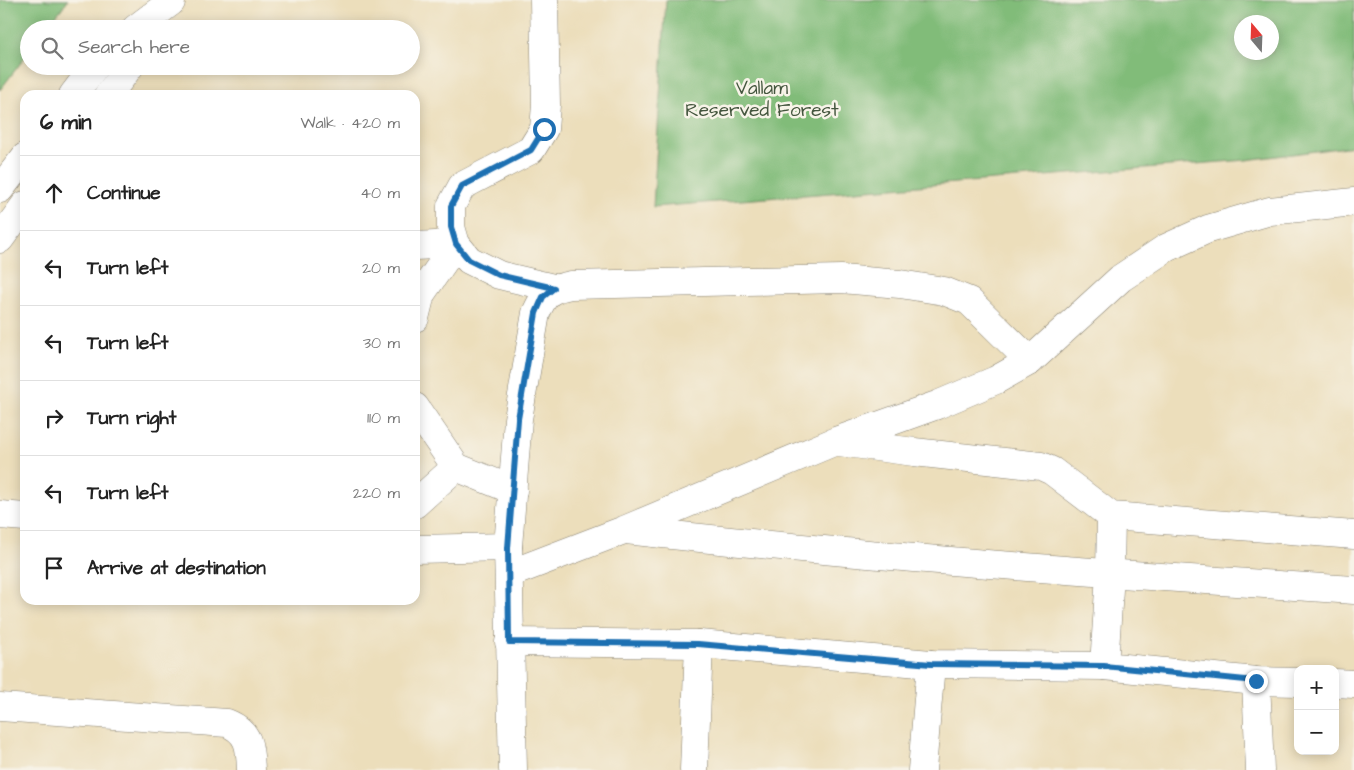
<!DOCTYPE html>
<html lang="en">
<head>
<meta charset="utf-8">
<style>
  :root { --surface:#fff; --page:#f2f2f2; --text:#222; --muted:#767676; --line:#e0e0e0 }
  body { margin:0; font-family:"Architects Daughter",sans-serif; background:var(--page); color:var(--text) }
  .controls { position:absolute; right:15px; bottom:15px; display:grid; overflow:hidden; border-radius:10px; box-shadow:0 2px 12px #0003 }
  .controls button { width:45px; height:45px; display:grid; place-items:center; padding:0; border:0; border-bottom:1px solid var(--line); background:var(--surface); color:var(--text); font:25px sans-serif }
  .compass { position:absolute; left:1234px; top:15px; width:45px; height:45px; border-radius:50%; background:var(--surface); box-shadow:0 2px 12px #0003; rotate:341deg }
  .stop { position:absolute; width:15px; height:15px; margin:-11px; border:4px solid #1f6fb2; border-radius:50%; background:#fff }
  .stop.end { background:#1f6fb2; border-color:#fff; box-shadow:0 1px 5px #0008 }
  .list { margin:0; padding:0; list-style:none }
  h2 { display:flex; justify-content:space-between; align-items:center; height:65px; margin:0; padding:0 20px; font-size:21px }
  h2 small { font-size:16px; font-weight:400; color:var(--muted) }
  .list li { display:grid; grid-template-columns:32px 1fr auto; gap:15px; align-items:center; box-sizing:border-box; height:75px; padding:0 20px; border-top:1px solid var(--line) }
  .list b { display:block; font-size:19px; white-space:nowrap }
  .list em { font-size:16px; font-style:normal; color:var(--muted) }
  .icon { flex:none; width:28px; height:28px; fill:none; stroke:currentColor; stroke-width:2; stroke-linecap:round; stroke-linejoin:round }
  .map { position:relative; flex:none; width:1354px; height:770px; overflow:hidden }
  .search { position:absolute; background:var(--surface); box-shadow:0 2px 12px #0003; left:20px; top:20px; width:400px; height:55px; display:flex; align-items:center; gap:12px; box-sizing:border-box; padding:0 18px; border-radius:28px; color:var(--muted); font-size:19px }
  .panel { position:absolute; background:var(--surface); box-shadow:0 2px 12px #0003; left:20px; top:90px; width:400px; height:515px; border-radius:15px }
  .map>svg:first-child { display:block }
</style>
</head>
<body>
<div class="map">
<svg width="1354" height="770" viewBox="0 0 1354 770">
  <rect width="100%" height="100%" fill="#f7f3e8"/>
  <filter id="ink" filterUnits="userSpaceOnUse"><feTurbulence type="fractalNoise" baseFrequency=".02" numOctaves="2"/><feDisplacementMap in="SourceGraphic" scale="10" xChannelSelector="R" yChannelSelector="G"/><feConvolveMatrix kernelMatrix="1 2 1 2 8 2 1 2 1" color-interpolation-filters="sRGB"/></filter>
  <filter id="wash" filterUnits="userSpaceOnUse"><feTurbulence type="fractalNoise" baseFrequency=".0096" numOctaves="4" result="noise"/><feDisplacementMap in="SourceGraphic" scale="20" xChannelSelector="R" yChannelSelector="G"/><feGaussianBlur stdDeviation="1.12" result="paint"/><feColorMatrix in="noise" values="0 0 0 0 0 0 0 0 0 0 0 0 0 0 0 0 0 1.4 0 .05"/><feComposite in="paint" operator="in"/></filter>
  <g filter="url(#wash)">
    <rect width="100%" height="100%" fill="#ecdebb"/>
    <g fill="#81bc79" stroke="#4e6c4a" fill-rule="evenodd">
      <path d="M0 0H68L46 29H29V52L0 90Z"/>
      <path d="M666 0H1354V146L1246 160 653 207ZM1242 22H1272V52H1242Z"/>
    </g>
  </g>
  <g filter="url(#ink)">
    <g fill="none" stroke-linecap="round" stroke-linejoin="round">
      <g stroke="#847d6c" stroke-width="29">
        <g id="minor">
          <path d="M544 0 546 105 544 129 531 150 462 186 451 206V227L456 244 469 260 499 275 554 288"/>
          <path d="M415 246 456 244"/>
          <path d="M415 318 421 294 456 244"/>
          <path d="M415 407 456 467 513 490"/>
          <path d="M839 442 914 452 1041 466 1052 471 1111 516 1354 535"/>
          <path d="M415 504 456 467"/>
          <path d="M0 515 25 517"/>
          <path d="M626 530C868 557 1111 574 1354 590"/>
          <path d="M415 549 508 547"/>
          <path d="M509 574 624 530 836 441 937 405 996 380 1030 361 1121 278 1166 248 1208 229 1270 211 1354 202"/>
          <path d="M509 642 699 644 931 664 1104 666 1256 681 1298 682"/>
          <path d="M1104 666 1110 574 1111 516"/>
          <path d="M1256 681 1260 770"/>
          <path d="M1335 683 1354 684"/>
          <path d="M0 707 227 723C250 732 250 748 251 770"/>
          <path d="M513 770 508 547 518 419 536 313C545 293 549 289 571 285L841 279 900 284 944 291 969 301 1030 361"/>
          <path d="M694 770 699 644"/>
          <path d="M922 770 931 664"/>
        </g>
      </g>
      <g stroke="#847d6c" stroke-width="29">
        <g id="major">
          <path d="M135 29 171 2"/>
          <path d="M73 95 95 66"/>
          <path d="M108 95 130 66"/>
          <path d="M0 189 25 157"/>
          <path d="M0 239 25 205"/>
        </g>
      </g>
      <use href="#minor" stroke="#fff" stroke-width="28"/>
      <use href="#major" stroke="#fff" stroke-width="28"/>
    </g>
  </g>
  <g fill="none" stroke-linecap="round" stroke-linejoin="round" filter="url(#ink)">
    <path stroke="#1f6fb2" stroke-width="6" d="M544 129 531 150 462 186 451 206V227L456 244 469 260 499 275 554 288 543 297 536 313 518 419 508 548 509 642 698 644 931 664 1104 666 1256 681"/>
  </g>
  <g text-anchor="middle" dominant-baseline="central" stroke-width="5" stroke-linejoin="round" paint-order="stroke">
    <g font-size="19" fill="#44563e" stroke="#f7f3e8">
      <text x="762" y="88">Vallam<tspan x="762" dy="22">Reserved Forest</tspan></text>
    </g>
  </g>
</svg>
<div class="controls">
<button>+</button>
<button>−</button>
</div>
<svg class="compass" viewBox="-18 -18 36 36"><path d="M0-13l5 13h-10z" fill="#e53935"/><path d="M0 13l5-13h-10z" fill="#767676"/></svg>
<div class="stop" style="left:544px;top:129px"></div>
<div class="stop end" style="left:1256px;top:681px"></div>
<div class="search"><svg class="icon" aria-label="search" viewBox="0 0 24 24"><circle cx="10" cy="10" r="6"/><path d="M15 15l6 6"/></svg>Search here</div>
<section class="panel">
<h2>6 min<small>Walk · 420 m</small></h2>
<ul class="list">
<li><svg class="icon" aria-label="ahead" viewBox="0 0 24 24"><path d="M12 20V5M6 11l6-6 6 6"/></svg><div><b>Continue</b></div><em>40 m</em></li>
<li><svg class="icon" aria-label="left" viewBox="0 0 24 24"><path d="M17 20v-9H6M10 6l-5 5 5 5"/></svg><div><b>Turn left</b></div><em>20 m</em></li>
<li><svg class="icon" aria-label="left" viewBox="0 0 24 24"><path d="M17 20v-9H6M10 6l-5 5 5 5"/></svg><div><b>Turn left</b></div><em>30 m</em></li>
<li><svg class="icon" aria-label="right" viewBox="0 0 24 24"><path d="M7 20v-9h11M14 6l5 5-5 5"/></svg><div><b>Turn right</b></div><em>110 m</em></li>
<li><svg class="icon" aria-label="left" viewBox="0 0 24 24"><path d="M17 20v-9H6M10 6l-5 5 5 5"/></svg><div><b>Turn left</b></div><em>220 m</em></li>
<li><svg class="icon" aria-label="arrive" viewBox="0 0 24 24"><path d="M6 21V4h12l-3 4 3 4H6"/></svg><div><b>Arrive at destination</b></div></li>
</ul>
</section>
</div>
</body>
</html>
